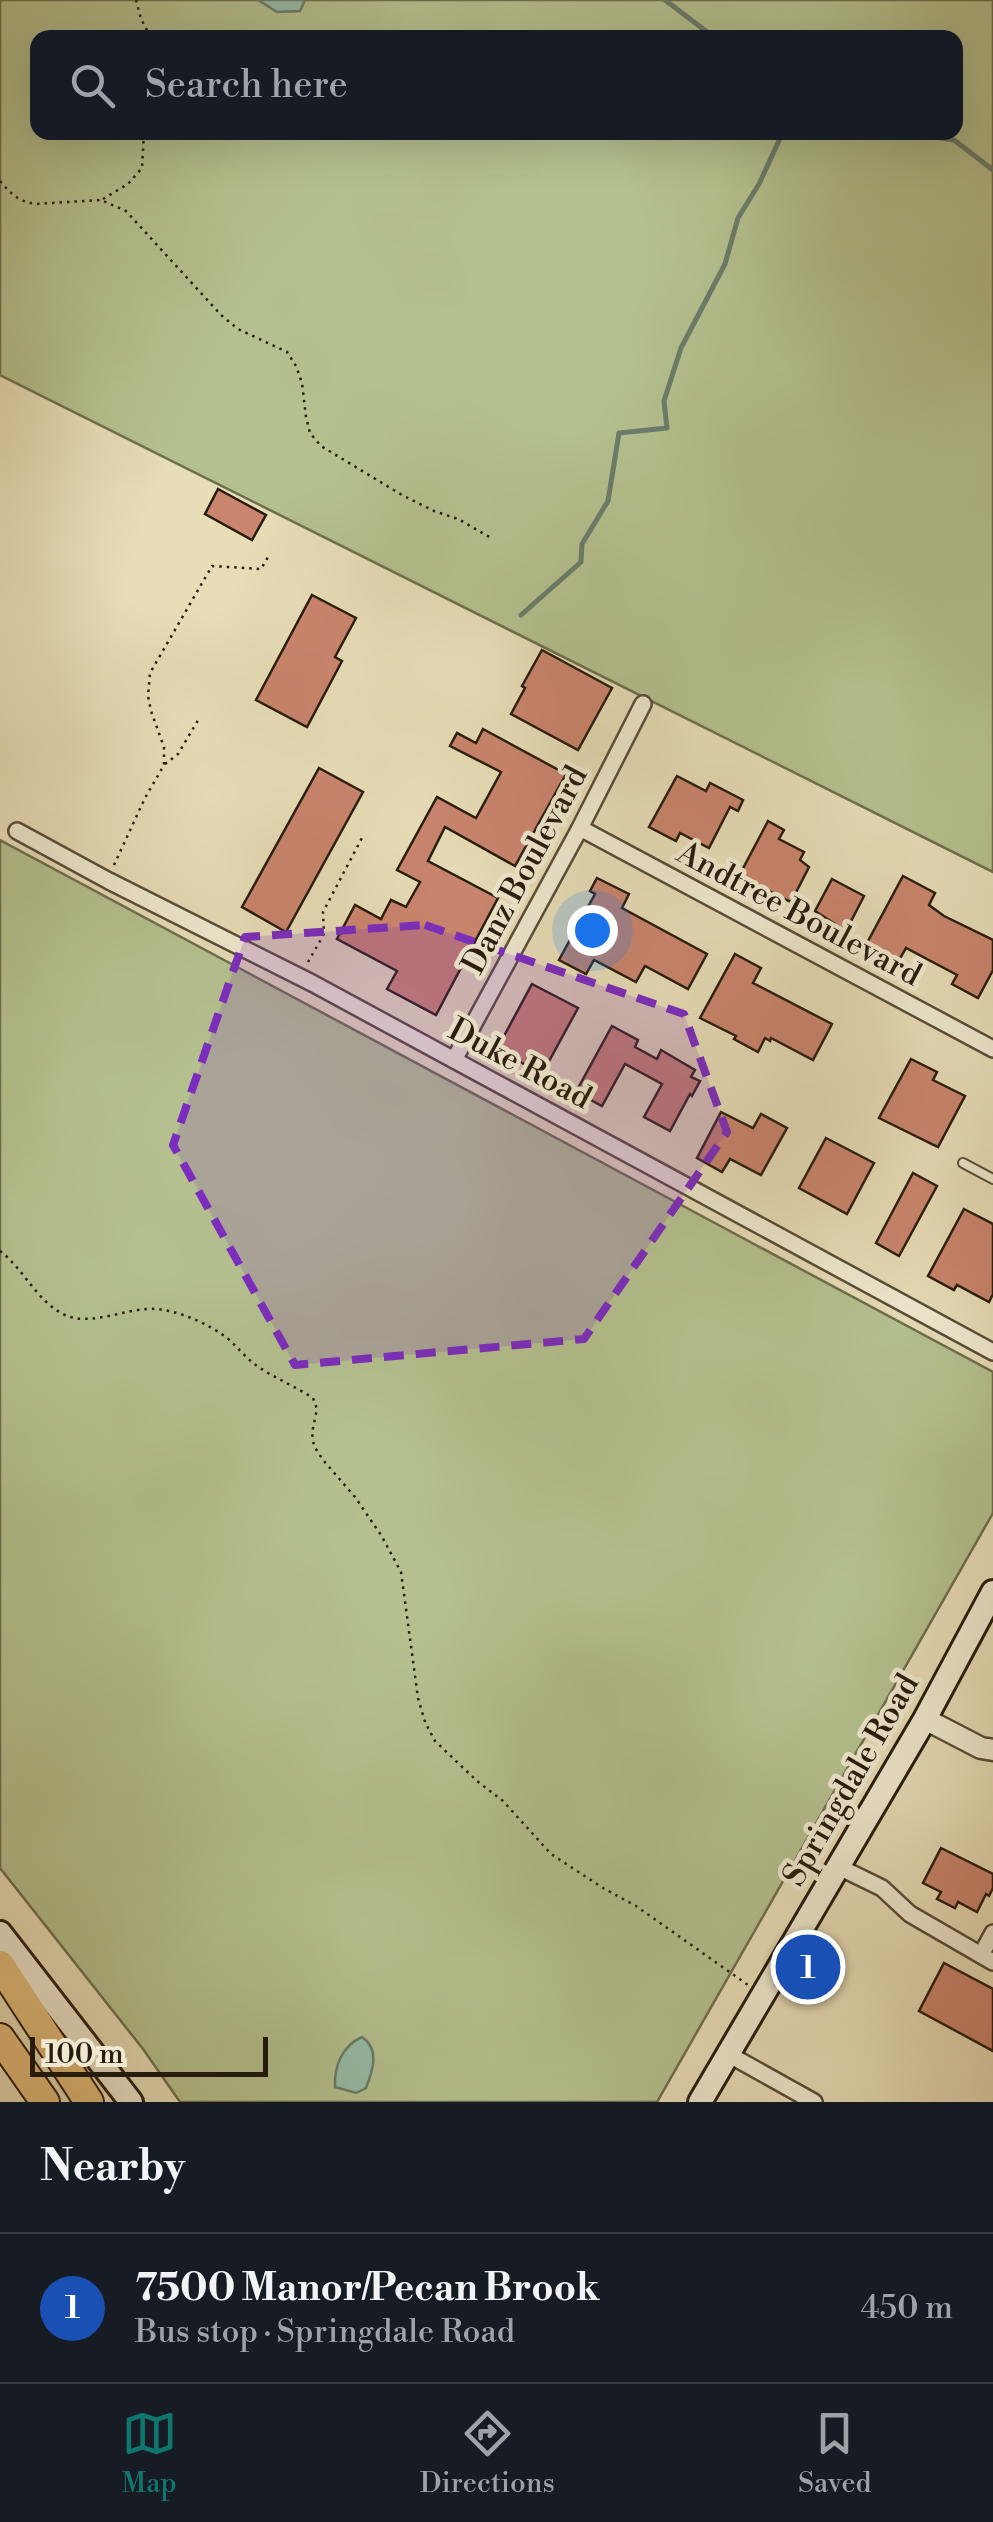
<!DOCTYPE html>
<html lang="en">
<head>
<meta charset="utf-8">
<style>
  :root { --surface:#171b24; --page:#20242c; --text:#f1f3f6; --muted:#9ea1a6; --line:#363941; --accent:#0f766e }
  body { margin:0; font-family:"Libre Bodoni",serif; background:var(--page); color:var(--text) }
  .scale { position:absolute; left:30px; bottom:25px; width:238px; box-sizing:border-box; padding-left:10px; border:5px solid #271c0e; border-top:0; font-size:28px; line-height:35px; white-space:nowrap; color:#271c0e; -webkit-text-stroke:8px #efe9d0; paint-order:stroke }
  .you { position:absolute; left:592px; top:930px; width:35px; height:35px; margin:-25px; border:8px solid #fff; border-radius:50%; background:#1a73e8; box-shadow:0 0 0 15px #1a73e833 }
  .badge { display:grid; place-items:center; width:65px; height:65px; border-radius:50%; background:var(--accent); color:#fff; font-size:32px; font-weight:700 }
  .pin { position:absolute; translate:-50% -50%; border:5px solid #fff; box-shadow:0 2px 10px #0006 }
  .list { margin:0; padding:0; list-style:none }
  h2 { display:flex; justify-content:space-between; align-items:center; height:130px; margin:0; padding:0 40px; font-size:42px }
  h2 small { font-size:32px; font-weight:400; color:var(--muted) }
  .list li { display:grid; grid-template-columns:65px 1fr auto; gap:30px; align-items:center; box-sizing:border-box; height:150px; padding:0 40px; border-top:2px solid var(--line) }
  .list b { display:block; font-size:38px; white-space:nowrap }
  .list p { margin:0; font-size:32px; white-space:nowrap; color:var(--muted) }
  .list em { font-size:32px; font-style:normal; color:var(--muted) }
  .icon { flex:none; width:55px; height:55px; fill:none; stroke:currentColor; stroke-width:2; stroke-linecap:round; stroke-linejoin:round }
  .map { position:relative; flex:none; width:993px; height:2102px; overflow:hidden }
  .search { position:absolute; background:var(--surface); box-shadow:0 10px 40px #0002; left:30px; right:30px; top:30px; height:110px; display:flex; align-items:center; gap:25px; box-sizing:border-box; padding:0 35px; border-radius:20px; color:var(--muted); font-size:38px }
  .sheet { height:280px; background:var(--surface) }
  nav { display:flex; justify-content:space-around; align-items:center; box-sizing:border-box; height:140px; border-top:2px solid var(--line); background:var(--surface); font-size:28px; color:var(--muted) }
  nav a { display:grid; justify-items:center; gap:5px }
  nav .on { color:var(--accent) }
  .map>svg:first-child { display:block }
</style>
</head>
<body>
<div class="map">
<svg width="993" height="2102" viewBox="0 0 993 2102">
  <rect width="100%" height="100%" fill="#e7ddb7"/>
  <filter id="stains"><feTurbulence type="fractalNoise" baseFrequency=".002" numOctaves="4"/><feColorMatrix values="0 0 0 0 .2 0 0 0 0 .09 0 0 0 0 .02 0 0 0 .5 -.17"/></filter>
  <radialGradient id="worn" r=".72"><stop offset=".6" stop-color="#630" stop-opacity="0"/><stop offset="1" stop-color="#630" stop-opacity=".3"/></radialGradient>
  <g fill="#b4c18f" stroke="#6e6e4e" stroke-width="2.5" fill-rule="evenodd">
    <path d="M0 0H993V872L0 375ZM38 38H956V132H38Z"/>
    <path d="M0 840 993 1372V1513L657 2102H180L143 2049 0 1868Z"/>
  </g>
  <g fill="#97bdaa" stroke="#6a7d6c" stroke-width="2.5">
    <path d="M258 0H305L300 11 277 12Z"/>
    <path d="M362 2037C380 2049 373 2070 366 2088L356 2093 335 2087C334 2066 342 2046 362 2037Z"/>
  </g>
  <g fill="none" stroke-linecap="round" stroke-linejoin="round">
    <g stroke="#6a7d6c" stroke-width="5">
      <path d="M665 0 715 38"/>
      <path d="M904 132 954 140 993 170"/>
      <path d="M521 615 581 562 582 544 608 501 619 433 667 428 664 401 681 348 725 264 738 218 759 184 783 132"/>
    </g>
  </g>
  <g fill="#ca856e" stroke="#271c0e" stroke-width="2.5">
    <path d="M218 489 266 515 252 540 205 514Z"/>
    <path d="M312 595 356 618 335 657 342 661 307 727 256 700Z"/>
    <path d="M542 650 612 688 578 750 511 714 525 688 522 686Z"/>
    <path d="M483 729 566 774 515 866 445 827 428 861 498 898 436 1015 387 989 397 971 337 939 355 905 381 919 391 900 406 907 420 882 397 870 437 797 476 818 501 772 450 746 457 733 476 743Z"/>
    <path d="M319 768 363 792 286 932 242 907Z"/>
    <path d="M677 776 706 791 710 783 743 800 738 811 730 807 709 848 680 833 676 841 649 827Z"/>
    <path d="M768 821 784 830 779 839 804 852 800 860 809 867 791 902 739 876Z"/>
    <path d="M903 876 935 893 929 905 944 916 993 940V970L978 998 952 984 957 975 906 948 899 960 867 943Z"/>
    <path d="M597 878 629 894 622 908 707 954 688 989 645 966 636 982 594 960 586 974 559 960 595 894 590 891Z"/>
    <path d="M832 879 864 896 846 931 815 911Z"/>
    <path d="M735 954 761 968 753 983 832 1024 813 1060 771 1038 770 1041 765 1038 758 1052 734 1039 736 1036 700 1018Z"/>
    <path d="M532 984 578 1008 542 1074 497 1049Z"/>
    <path d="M612 1026 638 1040 635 1047 657 1059 661 1050 695 1070 691 1077 700 1081 692 1096 690 1094 670 1131 644 1117 662 1084 625 1064 602 1106 576 1092Z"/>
    <path d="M911 1059 937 1072 933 1080 965 1096 938 1147 879 1118Z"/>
    <path d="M721 1112 753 1128 761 1114 787 1128 761 1175 730 1159 722 1172 697 1158Z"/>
    <path d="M826 1138 874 1163 847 1214 799 1188Z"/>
    <path d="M913 1173 937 1186 899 1256 876 1243Z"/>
    <path d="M964 1209 993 1224V1294L989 1302 957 1285 954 1290 928 1276Z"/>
    <path d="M941 1848 993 1874V1888L989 1896 986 1894 977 1912 958 1902 955 1908 937 1899 941 1892 923 1883Z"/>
    <path d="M944 1963 993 1989V2051L919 2011Z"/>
  </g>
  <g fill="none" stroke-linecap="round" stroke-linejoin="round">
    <g stroke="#574c38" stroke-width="12">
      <path id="service" d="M963 1163 993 1179"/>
    </g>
    <g stroke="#574c38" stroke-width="20">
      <g id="minor">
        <path d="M580 828 993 1049"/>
        <path d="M17 831 109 881 312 983 993 1352"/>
        <path d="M454 1060 580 828 643 704"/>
        <path d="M839 1867 882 1888 910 1914 993 1962"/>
        <path d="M981 1955 993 1933"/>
        <path d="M728 2054 814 2102"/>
      </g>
    </g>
    <g stroke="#574c38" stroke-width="25">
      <path id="tertiary" d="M925 1719 981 1748 993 1750"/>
    </g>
    <g stroke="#271c0e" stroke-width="28">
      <g id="secondary">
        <path d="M0 1933 131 2102"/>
        <path d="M700 2102 925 1719 993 1592"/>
      </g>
    </g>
    <g stroke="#271c0e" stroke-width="32">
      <g id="motorway">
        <path d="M0 1965 89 2102"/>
        <path d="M0 2038 45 2102"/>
      </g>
    </g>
    <g stroke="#271c0e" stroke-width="2.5" stroke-dasharray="2.5 5" stroke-linecap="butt">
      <path d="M136 0 141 19 151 38"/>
      <path d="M0 181C11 194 18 201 35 204L101 200 126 211 221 315 238 329 287 352 296 366 302 383 306 417 310 433 321 446 402 495 434 511 458 519 491 538"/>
      <path d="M103 199 128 184 142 168 144 132"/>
      <path d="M165 764 178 754 200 717"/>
      <path d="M114 865 145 798 164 765V747L151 711 148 696 150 673 212 566 261 569 268 557"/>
      <path d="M308 962 324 934 323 912 363 836"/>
      <path d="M0 1251C24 1269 37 1302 65 1315 92 1327 127 1307 156 1309 180 1311 206 1323 226 1337 238 1347 247 1360 260 1368 277 1379 296 1387 313 1398L317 1409 312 1433 314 1446 323 1460 355 1497 381 1535 401 1572 418 1698 425 1722 435 1741 477 1781 503 1801 551 1854 603 1888 636 1906 748 1985"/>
    </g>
    <use href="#service" stroke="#efe9d0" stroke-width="8"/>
    <use href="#minor" stroke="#efe9d0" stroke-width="15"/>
    <use href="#tertiary" stroke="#efe9d0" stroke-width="20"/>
    <use href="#secondary" stroke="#efe9d0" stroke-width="22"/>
    <use href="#motorway" stroke="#e4be7c" stroke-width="28"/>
  </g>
  <path fill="#7b2cbf" fill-opacity="0.2" stroke="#7b2cbf" stroke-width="8" stroke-dasharray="20 12" stroke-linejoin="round" d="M425 925 684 1014 727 1132 584 1339 295 1365 173 1145 245 937Z"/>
  <g text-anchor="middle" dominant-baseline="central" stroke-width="9" stroke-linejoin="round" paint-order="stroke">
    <g font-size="32" fill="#271c0e" stroke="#efe9d0">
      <text transform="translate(525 870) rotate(-62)">Danz Boulevard</text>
      <text transform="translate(799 914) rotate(28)">Andtree Boulevard</text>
      <text transform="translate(520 1064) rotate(28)">Duke Road</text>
      <text transform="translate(851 1780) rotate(-60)">Springdale Road</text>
    </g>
  </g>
  <rect width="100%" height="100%" filter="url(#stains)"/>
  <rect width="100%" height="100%" fill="url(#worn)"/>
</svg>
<div class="scale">100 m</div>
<div class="you"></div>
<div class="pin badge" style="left:808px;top:1967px;background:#1a4fb4">1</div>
<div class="search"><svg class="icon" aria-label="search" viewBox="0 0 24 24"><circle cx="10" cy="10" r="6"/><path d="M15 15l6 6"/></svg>Search here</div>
</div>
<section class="sheet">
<h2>Nearby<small></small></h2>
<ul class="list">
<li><span class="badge" style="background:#1a4fb4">1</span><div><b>7500 Manor/Pecan Brook</b><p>Bus stop · Springdale Road</p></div><em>450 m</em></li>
</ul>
</section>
<nav>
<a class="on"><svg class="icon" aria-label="map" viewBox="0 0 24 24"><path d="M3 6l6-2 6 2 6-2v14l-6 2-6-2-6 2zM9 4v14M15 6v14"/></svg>Map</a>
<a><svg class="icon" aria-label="directions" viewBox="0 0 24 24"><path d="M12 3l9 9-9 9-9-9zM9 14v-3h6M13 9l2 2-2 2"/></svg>Directions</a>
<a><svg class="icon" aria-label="saved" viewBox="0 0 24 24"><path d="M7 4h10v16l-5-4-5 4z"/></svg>Saved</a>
</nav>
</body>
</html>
